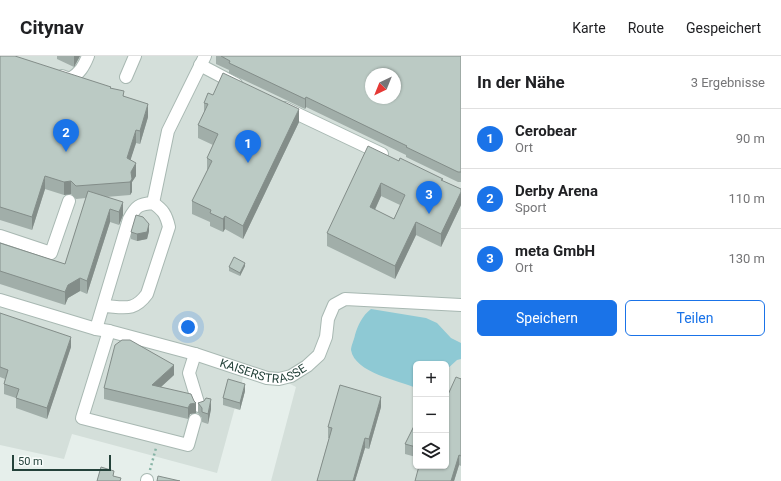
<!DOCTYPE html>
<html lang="de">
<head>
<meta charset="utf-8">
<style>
  :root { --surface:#fff; --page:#f2f2f2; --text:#202124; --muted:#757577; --line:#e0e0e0; --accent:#1a73e8 }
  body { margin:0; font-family:Roboto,sans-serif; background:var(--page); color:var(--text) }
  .controls { position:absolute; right:12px; bottom:12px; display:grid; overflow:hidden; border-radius:6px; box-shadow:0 1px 3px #0004 }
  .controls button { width:36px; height:36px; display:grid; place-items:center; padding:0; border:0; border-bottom:1px solid var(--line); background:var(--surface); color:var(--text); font:20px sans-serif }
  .compass { position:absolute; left:365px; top:12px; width:36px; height:36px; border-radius:50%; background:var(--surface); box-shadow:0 1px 3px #0004; rotate:223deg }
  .scale { position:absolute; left:12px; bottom:10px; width:99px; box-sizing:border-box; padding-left:4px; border:2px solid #24423a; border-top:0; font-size:11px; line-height:14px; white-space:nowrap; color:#24423a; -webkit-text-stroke:3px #f7fbf9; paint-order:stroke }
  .you { position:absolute; left:188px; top:271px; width:14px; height:14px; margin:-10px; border:3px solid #fff; border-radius:50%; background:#1a73e8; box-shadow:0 0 0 6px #1a73e833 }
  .badge { display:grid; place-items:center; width:26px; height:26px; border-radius:50%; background:var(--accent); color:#fff; font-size:13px; font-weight:700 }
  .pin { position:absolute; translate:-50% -33px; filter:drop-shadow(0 1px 2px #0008) }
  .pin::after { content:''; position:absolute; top:21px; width:14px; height:12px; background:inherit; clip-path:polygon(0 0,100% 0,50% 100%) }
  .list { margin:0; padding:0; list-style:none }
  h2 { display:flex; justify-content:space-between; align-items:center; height:52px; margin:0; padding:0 16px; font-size:17px }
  h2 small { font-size:13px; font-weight:400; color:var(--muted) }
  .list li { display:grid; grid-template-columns:26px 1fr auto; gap:12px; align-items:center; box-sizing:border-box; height:60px; padding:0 16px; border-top:1px solid var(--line) }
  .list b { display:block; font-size:15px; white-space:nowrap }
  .list p { margin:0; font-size:13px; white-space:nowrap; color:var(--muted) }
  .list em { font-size:13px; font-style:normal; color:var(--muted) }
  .actions { display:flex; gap:8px; padding:12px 16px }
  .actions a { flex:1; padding:9px 0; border:1px solid var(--accent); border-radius:6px; text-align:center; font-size:14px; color:var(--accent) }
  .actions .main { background:var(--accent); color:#fff }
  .icon { flex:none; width:22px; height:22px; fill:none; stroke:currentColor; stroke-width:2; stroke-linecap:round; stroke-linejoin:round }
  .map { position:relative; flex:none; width:461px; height:425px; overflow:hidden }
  header { display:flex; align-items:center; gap:24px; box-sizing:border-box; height:56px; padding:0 20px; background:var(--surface); border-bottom:1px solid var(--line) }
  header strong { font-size:19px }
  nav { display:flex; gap:22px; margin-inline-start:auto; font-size:14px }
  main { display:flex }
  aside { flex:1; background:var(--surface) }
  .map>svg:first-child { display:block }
</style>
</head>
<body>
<header>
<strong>Citynav</strong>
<nav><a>Karte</a><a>Route</a><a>Gespeichert</a></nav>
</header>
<main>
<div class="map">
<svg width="461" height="425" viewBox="0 0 461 425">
  <rect width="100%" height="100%" fill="#e6efeb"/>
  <path fill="#d4dfda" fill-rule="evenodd" d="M0 0H461V425H271L296 331 269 317 246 311 217 417 72 378 64 403 0 389ZM371 18H395V42H371ZM416 308H446V410H416Z"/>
  <path fill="#8ec9d4" d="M371 253 426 262 437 267 451 282 461 287V303L457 304 446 314V308H416V332C398 324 355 317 351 294 351 290 354 284 355 279 358 269 362 260 371 253Z"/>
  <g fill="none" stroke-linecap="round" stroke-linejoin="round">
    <g stroke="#a8b8b2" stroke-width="14">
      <g id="minor">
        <path d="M200 9 236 28"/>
        <path d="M62 20 70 23C80 17 84 10 88 0"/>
        <path d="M126 21 135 0"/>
        <path d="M285 52 382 98"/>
        <path d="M153 147 168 75 205 0"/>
        <path d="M0 180 51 197 69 145"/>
        <path d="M0 244 96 273 129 163C136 150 139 148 153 147 163 154 166 158 169 171L147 238C134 256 124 251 104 250"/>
        <path id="s1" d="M96 273 109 275 195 298 267 322 279 323 291 320 307 310 319 299 326 281 328 263 334 249 345 243 461 249"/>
        <path d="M109 275 82 362 188 389 195 364"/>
        <path d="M195 298 189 317 199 350"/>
        <path d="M147 425V424"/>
      </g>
    </g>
    <path stroke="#86b3a5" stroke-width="2.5" stroke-dasharray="2 3" stroke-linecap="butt" d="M150 414 156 392"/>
    <use href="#minor" stroke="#fff" stroke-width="12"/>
  </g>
  <g fill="#a1aea9" fill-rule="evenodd">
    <path d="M0 0 111 32 124 40 148 61 140 88 136 87 130 104 136 120 132 126V136L130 139 106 141 123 159 119 169 110 166 87 238 80 235 68 242 65 249 0 228V187L65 208 86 142 76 143 71 138 64 139 45 133 32 174 0 164Z"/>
    <path d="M57 0H80L74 11 57 3Z"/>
    <path d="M216 0H461V126H458L406 101V99L306 51 305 53 229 17V14L216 8Z"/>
    <path d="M213 39 299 66 243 183 225 173 223 176 210 170V166L192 158V145L207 115V102L213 89 198 82V69L204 57V47Z"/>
    <path d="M399 105 461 133V149L441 191 416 179 395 223 327 190V177ZM381 140 400 149 394 163 375 154Z"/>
    <path d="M149 175 147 183 137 185 131 183V176Z"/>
    <path d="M245 210 240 220 229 215V211Z"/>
    <path d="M0 257 71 291 47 363 16 352V342L4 338V328L5 323 0 321Z"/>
    <path d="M174 319 161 331 196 357 190 358 188 363 104 343V332Z"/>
    <path d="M461 322V410L459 409 454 425H415Z"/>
    <path d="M245 335 240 354 223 349V342Z"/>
    <path d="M198 347 211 353 208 368 202 366V362L198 357Z"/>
    <path d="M381 351 369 393 365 392 355 425H317L329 382H328V371Z"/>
    <path d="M416 366V401L405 398V388Z"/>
  </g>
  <g fill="#838d89">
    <path d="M74 0H80L74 11Z"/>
    <path d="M306 41V51L305 53V43Z"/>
    <path d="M148 48V61L140 88V75Z"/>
    <path d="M299 53V66L243 183V170Z"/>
    <path d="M136 74V87L127 115V102Z"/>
    <path d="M136 107V120L132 126V136L130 139V126L131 116Z"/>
    <path d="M45 120V133L32 174V161Z"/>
    <path d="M71 125V138L64 139V126Z"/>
    <path d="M381 127V140L370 164V151Z"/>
    <path d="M461 136V149L441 191V178Z"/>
    <path d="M123 146V159L119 169V156Z"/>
    <path d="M110 153V166L87 238V225Z"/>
    <path d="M225 160V173L223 176V163Z"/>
    <path d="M416 166V179L395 223V210Z"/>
    <path d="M149 168V175L147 183 137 185V178Z"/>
    <path d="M245 207V210L240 220V217Z"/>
    <path d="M80 222V235L68 242 65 249V236L68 229Z"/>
    <path d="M71 281V291L47 363V352Z"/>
    <path d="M174 309V319L152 339V329Z"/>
    <path d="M245 328V335L240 354V347Z"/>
    <path d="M381 341V351L369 393V383Z"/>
    <path d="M211 343V353L208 368V358Z"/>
    <path d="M196 347V357L190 358 188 363V352L190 348Z"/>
    <path d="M365 382V392L355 425H353Z"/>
    <path d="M459 399V409L454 425H451Z"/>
  </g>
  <g fill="#bbcac4" stroke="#838d89" fill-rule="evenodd">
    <path d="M0 0H15L111 31 110 32 124 35 123 40 148 48 140 75 136 74 127 102 136 107 131 116 132 123 130 126 76 130 71 125 64 126 45 120 32 161 0 151Z"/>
    <path d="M221 0H461V116H458L406 91 407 90 306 41 305 43 229 7 230 5ZM371 18H395V42H371Z"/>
    <path d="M223 17 299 53 243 170 225 160 223 163 210 157 211 154 192 145 212 105 207 102 218 78 198 69 208 48 204 47 208 37 213 39Z"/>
    <path d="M368 90 399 105 400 102 443 123 441 124 461 133V136L441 178 416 166 395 210 327 177ZM381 127 405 139 394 163 370 151Z"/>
    <path d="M88 135 123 146 119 156 110 153 87 225 80 222 68 229 65 236 0 215V187L65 208Z"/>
    <path d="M136 159 143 161 149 168 147 176 137 178 131 176Z"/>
    <path d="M234 201 245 207 240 217 229 211Z"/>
    <path d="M0 257 71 281 47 352 16 342 19 333 4 328 8 314 0 311Z"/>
    <path d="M122 284H130L174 309 152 329 191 338 194 345 196 347 190 348 188 352 104 332 115 289Z"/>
    <path d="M456 321 461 323V322V400L459 399 451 425H415L419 410H446V343Z"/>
    <path d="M228 323 245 328 240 347 223 342Z"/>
    <path d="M340 329 381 341 369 383 365 382 353 425H317L332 372 328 371Z"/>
    <path d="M206 342 211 343 208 358 202 356V352L198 347 204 345Z"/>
    <path d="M416 366V391L405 388Z"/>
    <path d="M101 411 114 415 113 420 121 422 120 425H97Z"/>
    <path d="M158 420 180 425H157Z"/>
  </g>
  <g text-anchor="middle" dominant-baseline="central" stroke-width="3.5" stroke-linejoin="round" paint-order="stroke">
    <g font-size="12" fill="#24423a" stroke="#f7fbf9">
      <text stroke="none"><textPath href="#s1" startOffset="174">KAISERSTRASSE</textPath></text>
    </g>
  </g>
</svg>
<div class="controls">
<button>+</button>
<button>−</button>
<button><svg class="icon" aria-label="layers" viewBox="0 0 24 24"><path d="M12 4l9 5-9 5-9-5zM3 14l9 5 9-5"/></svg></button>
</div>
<svg class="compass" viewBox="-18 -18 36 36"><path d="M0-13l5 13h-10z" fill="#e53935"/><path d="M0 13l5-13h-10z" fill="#757577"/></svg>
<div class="scale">50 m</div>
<div class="you"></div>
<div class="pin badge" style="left:248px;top:107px">1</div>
<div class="pin badge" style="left:66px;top:96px">2</div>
<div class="pin badge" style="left:429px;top:158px">3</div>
</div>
<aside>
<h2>In der Nähe<small>3 Ergebnisse</small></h2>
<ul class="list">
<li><span class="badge">1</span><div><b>Cerobear</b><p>Ort</p></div><em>90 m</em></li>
<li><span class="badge">2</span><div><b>Derby Arena</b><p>Sport</p></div><em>110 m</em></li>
<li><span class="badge">3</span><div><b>meta GmbH</b><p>Ort</p></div><em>130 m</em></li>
</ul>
<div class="actions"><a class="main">Speichern</a><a>Teilen</a></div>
</aside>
</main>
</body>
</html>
